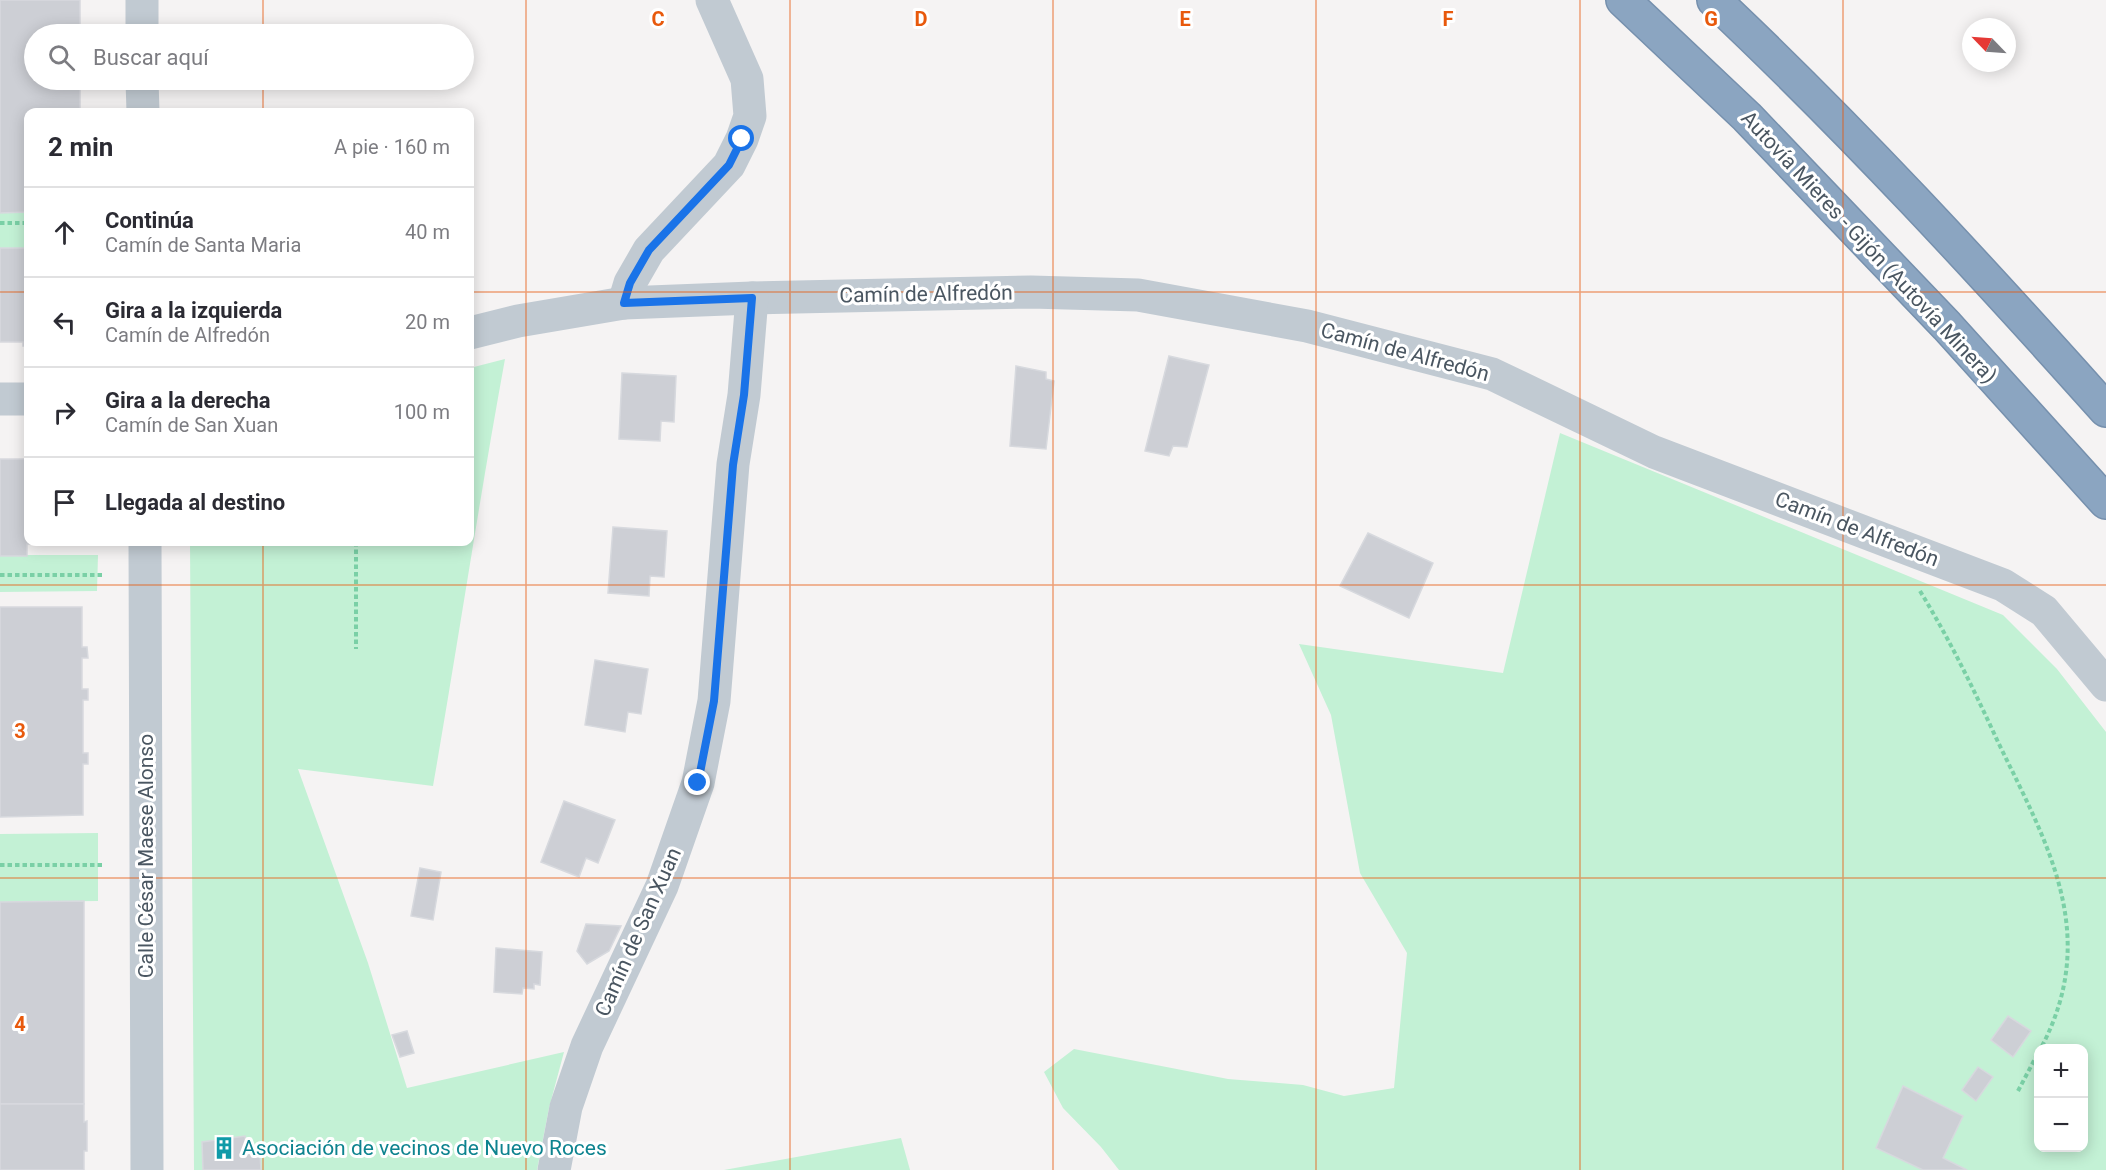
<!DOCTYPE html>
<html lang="es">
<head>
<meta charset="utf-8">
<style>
  :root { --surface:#fff; --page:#f2f2f3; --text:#2b2b33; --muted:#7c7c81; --line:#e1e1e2 }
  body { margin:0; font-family:Roboto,sans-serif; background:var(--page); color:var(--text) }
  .controls { position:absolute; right:18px; bottom:18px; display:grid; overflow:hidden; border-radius:12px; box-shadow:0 3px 15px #0003 }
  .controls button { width:54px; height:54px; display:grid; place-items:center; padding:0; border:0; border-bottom:2px solid var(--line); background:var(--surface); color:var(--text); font:30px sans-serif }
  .compass { position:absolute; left:1962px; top:18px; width:54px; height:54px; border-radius:50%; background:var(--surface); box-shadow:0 3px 15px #0003; rotate:295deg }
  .stop { position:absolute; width:18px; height:18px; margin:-14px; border:4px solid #1a73e8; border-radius:50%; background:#fff }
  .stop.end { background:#1a73e8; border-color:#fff; box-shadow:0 2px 6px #0008 }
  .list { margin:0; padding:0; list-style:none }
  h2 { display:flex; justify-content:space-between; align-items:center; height:78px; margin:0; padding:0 24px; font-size:26px }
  h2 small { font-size:20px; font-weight:400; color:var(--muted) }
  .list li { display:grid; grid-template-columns:39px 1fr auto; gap:18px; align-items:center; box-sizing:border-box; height:90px; padding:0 24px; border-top:2px solid var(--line) }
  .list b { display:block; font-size:22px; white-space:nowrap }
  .list p { margin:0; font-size:20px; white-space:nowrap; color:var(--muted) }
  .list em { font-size:20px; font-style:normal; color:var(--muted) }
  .icon { flex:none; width:33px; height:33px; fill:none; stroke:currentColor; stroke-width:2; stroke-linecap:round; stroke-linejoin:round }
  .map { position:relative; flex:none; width:2106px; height:1170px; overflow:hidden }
  .search { position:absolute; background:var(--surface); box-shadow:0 3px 15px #0003; left:24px; top:24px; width:450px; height:66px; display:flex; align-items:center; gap:15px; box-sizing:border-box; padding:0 21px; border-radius:33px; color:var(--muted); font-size:22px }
  .panel { position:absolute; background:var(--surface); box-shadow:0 3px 15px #0003; left:24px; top:108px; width:450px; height:438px; border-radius:12px }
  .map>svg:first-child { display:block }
</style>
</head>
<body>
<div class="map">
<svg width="2106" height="1170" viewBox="0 0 2106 1170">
  <rect width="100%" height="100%" fill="#f5f3f3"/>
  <g fill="#c3f1d5" fill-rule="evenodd">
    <path d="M0 213H28V248L0 249Z"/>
    <path d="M505 359C479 501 458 643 433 786L298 769 368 963 407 1088 564 1052 549 1108 537 1170H261L260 1154H247L245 1136 202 1142 203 1170H194L190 542H470V368Z"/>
    <path d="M1560 433 2003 615 2057 669 2106 732V1170H1119L1101 1147 1063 1108 1044 1072 1074 1049 1228 1079 1303 1085 1344 1096 1394 1088 1407 953 1360 873 1331 715 1299 644 1503 673ZM2038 1048H2084V1148H2038Z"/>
    <path d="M0 555H98L97 591 0 592Z"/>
    <path d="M98 833V901L0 902V834Z"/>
    <path d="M901 1138 910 1170H724Z"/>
  </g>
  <g fill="#cdcfd5" stroke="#d7d9de" stroke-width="1.5">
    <path d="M0 0H80V34H34V80H80V112H28V212L0 213Z"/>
    <path d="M0 248H28V346H23V342H0Z"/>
    <path d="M1169 356 1209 365 1187 447 1173 446 1169 456 1145 451Z"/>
    <path d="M1016 366 1046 372V379L1054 381 1046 449 1010 446Z"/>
    <path d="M622 373 676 376 674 422 661 421 660 441 619 439Z"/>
    <path d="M0 459H28V542H66V543L27 544V556H0Z"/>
    <path d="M613 527 667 531 664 577 650 576 649 596 608 593Z"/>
    <path d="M1368 533 1433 563 1409 618 1340 586Z"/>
    <path d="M0 607H82V647H87L88 658H82V689H88V700H83V753H88V764H83V815L0 817Z"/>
    <path d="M595 660 648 669 641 714 628 712 625 732 585 725Z"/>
    <path d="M564 801 615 820 598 863 586 858 579 877 541 862Z"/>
    <path d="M420 868 441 872 433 920 411 916Z"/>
    <path d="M84 901V1104H0V902Z"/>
    <path d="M586 924 621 926 609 951 587 964 577 951Z"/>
    <path d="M496 948 542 952 540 985 534 984V989L523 988 522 994 494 992Z"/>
    <path d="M2008 1016 2031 1031 2013 1057 1991 1040Z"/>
    <path d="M407 1031 414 1053 400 1057 392 1035Z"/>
    <path d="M1978 1067 1993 1077 1976 1101 1962 1090Z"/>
    <path d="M1903 1086 1963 1116 1943 1158 1967 1170H1923L1876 1148Z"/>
    <path d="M0 1104H84V1122L87 1121V1151H84V1170H0Z"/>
    <path d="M245 1136 247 1154H260L261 1170H203L202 1142Z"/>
  </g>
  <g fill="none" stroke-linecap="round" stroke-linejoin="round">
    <g stroke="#7690ad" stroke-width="36">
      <g id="highway">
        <path d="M1623 0 1747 117 1947 326 2106 502"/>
        <path d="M1714 0C1852 130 1980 269 2106 410"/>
      </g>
    </g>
    <g stroke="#7ad0a6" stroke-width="4" stroke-dasharray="4.5 3" stroke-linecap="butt">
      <path d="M0 223H28"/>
      <path d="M356 542V649"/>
      <path d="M0 575H103"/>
      <path d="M1920 591C1950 640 1974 690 1998 742 2048 845 2101 935 2041 1048"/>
      <path d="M0 865H105"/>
      <path d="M2018 1091 2038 1053"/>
    </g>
    <g stroke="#c1cad2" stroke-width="33">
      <path d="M142 0V34"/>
      <path d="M142 80 143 112"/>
      <path d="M624 303 630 283 649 250 729 165 742 139 750 116 747 79 712 0"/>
      <path d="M470 333 518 321 624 303 752 298 1031 292 1138 295 1307 326 1492 374 1654 452 2003 585 2044 611 2106 685"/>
      <path d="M0 399H28"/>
      <path d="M145 542 147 1170"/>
      <path d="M554 1170 566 1107 587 1046 662 886 698 783 714 701 733 464 744 395 752 298"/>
    </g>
    <use href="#highway" stroke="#8ba5c1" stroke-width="33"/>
  </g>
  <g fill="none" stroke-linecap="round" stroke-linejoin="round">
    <path stroke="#1a73e8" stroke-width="8" d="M698 783 714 701 733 465 744 395 752 298 624 303 630 283 649 250 729 165 742 139"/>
  </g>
  <path fill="none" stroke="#e8590c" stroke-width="1.5" stroke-opacity="0.55" d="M263 0V34M526 0V1170M790 0V1170M1053 0V1170M1316 0V1170M1580 0V1170M1843 0V1170M263 80V112M0 292H28M470 292H2106M263 542V1170M0 585H2106M0 878H2106"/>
  <defs>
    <g id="building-bare" transform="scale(1.8)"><path d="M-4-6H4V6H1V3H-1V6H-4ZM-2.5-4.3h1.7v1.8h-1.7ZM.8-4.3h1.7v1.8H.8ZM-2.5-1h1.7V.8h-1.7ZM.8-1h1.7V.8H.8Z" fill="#0f9aa8" stroke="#fff" stroke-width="2.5" paint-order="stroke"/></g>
  </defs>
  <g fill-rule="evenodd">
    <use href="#building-bare" x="224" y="1148"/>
  </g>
  <g text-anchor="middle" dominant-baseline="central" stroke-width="6" stroke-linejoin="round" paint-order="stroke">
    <g font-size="21" fill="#4a5661" stroke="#fff">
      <text transform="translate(1869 247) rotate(47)">Autovía Mieres - Gijón (Autovía Minera)</text>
      <text transform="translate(926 294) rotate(-1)">Camín de Alfredón</text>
      <text transform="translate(1405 352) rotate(15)">Camín de Alfredón</text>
      <text transform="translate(1857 529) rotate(21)">Camín de Alfredón</text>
      <text transform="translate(146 856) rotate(-90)">Calle César Maese Alonso</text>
      <text transform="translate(638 932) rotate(-66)">Camín de San Xuan</text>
    </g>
    <g font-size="21" fill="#0d838f" stroke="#fff" text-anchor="start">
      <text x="242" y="1148">Asociación de vecinos de Nuevo Roces</text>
    </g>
  </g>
  <g font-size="20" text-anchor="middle" font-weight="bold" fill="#e8590c" stroke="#fff" stroke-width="6" stroke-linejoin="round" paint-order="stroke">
    <text x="658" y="26">C</text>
    <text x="921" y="26">D</text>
    <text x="1185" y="26">E</text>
    <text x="1448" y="26">F</text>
    <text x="1711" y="26">G</text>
    <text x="20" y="738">3</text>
    <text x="20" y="1031">4</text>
  </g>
</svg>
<div class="controls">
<button>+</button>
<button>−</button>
</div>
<svg class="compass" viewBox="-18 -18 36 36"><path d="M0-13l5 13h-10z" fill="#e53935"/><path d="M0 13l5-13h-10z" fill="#7c7c81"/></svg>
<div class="stop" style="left:742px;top:139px"></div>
<div class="stop end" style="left:698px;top:783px"></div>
<div class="search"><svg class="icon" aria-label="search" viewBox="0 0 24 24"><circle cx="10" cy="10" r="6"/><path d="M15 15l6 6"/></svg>Buscar aquí</div>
<section class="panel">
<h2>2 min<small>A pie · 160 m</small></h2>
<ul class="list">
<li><svg class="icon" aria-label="ahead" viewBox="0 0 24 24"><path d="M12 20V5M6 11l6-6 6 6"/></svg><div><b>Continúa</b><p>Camín de Santa Maria</p></div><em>40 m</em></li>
<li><svg class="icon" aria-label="left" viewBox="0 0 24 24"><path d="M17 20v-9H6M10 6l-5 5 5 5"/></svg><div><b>Gira a la izquierda</b><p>Camín de Alfredón</p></div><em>20 m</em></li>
<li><svg class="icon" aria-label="right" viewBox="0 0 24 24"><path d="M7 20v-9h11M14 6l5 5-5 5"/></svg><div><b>Gira a la derecha</b><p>Camín de San Xuan</p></div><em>100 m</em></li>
<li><svg class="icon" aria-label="arrive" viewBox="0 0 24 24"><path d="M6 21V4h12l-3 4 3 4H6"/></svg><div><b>Llegada al destino</b></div></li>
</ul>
</section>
</div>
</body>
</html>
